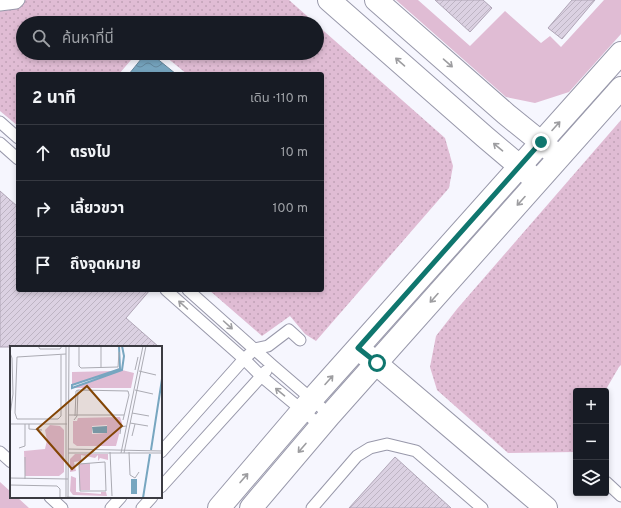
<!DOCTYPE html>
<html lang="th">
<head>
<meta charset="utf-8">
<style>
  :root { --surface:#171b24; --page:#20242c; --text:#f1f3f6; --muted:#9ea1a6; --line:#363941 }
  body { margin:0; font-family:Overpass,"Noto Sans Thai",sans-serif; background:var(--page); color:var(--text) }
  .controls { position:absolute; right:12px; bottom:12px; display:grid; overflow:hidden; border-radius:4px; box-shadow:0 2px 6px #0003 }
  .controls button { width:36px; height:36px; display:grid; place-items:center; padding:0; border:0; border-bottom:1px solid var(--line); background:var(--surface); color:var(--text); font:20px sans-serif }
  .stop { position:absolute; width:12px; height:12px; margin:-9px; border:3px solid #0f766e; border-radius:50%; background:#fff }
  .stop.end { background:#0f766e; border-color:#fff; box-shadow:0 1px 4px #0008 }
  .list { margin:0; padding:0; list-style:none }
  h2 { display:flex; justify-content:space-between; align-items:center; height:52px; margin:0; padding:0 16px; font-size:17px }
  h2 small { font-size:13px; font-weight:400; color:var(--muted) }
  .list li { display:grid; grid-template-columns:26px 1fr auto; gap:12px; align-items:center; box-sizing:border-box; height:56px; padding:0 16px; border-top:1px solid var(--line) }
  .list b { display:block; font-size:15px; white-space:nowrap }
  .list em { font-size:13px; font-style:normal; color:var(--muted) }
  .icon { flex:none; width:22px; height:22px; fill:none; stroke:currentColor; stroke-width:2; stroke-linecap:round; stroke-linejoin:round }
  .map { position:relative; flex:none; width:621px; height:508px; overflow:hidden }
  .search { position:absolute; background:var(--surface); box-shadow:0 2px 6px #0003; left:16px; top:16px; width:308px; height:44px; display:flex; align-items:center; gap:10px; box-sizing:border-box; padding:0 14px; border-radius:22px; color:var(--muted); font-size:15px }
  .panel { position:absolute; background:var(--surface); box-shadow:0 2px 6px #0003; left:16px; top:72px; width:308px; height:220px; border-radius:4px }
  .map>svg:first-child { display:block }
</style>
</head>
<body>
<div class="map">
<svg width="621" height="508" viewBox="0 0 621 508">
  <defs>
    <pattern id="grass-dots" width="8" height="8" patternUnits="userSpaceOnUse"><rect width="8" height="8" fill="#e0bcd4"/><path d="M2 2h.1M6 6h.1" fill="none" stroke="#c1a2b7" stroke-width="1.8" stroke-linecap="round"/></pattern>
    <pattern id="water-waves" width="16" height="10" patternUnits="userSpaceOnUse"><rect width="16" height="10" fill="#77a6c0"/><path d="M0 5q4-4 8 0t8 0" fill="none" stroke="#63889e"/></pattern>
    <pattern id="building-hatch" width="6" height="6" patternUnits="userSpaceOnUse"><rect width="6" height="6" fill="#dbd1e2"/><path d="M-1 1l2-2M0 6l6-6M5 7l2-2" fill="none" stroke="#bdb4c3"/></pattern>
  </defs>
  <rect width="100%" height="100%" fill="#f6f6fe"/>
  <g fill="url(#grass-dots)">
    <path d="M7 0H289L315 23H23V53H137L119 74H18V126L0 111V5Z"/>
    <path d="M317 25 445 138 453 166 449 188 316 341 305 334 290 316 262 336 209 290H322V74H187L161 53H317Z"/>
    <path d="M621 120V365L619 367 605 391H576V452L508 453 437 390 430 367 436 336 457 309Z"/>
  </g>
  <g fill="#e0bcd4">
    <path d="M396 0H418L470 46 505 11 541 43 550 36 561 47 604 0H621V34L569 92 535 103 506 97Z"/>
    <path d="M0 482 11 492V497H17L29 508H0Z"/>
  </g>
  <path fill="url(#water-waves)" stroke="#65869a" d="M146 53H150L176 74H129Z"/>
  <g fill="url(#building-hatch)" stroke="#afa5b6">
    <path d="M435 0H483L492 8 470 32Z"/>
    <path d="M572 0H595L562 39 548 28Z"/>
    <path d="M0 191 18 207V290H150L126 318 159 347H0Z"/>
    <path d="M395 457 451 508H349Z"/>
  </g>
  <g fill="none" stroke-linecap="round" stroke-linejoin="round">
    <g stroke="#9898aa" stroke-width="13">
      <g id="lane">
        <path d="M0 5 16 3 19 0"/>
        <path d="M0 122 18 138"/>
        <path d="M0 143 18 159"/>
        <path d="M166 290 244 359 261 376 321 426"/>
        <path d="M188 290 272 365 330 415"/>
        <path d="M0 452 11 462"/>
        <path d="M161 452 244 359 255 349 268 346 289 330 300 340"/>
        <path d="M606 482 621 496"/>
        <path d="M161 487 266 371"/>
        <path d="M50 497 62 508"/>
        <path d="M111 508 121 497"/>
        <path d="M142 508 152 497"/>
        <path d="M312 508 357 456 370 448 387 444 416 451 482 508"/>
      </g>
    </g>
    <g stroke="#9898aa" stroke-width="24">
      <g id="street">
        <path d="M329 0 485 137 531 176"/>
        <path d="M376 0 506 114 553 152"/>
        <path d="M365 354 546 508"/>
        <path d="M219 508 312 399 621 53"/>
        <path d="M251 508 330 415 621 88"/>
      </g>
    </g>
    <use href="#lane" stroke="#fff" stroke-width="11"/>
    <use href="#street" stroke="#fff" stroke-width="22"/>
  </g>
  <defs><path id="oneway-shaft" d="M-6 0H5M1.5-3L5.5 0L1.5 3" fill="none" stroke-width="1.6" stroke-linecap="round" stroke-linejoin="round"/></defs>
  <g stroke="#9d9da0">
    <use href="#oneway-shaft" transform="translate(400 62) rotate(-139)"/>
    <use href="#oneway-shaft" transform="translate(448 63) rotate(41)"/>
    <use href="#oneway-shaft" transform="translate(556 126) rotate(-48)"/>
    <use href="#oneway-shaft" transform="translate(498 147) rotate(-140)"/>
    <use href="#oneway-shaft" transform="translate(521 201) rotate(132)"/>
    <use href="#oneway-shaft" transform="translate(434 298) rotate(132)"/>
    <use href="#oneway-shaft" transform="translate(183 305) rotate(-138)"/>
    <use href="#oneway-shaft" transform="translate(228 325) rotate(42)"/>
    <use href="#oneway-shaft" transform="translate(329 380) rotate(-48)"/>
    <use href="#oneway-shaft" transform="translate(280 392) rotate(-140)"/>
    <use href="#oneway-shaft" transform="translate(302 448) rotate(131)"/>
    <use href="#oneway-shaft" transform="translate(244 478) rotate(-49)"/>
  </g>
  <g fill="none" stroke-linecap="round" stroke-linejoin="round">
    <path stroke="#0f766e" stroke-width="5" d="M377 363 358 348 541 142"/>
  </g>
  <g transform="translate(10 346)">
    <rect width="152" height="152" fill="#f6f6fe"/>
    <path d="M110 71 112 77 106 100H67L63 97V75H67L68 72ZM97 79V87L82 88V80ZM40 79 50 80 54 84V126L49 130H15L14 105 35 103 37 94 35 84Z" fill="#e0bcd4" fill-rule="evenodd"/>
    <path d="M111 21 110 23 105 26 62 39V26L103 25ZM112 24 124 27 121 42H62ZM65 108H98V114L90 112 88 115V109L85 112 71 109V115L64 116 66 125 60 126V113ZM80 117V144H70L69 118ZM61 130 66 132V146L91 148V146H96L97 150 63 149 60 145Z" fill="#e0bcd4"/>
    <path d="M97 80V87H83L82 81ZM121 133H127V148H121Z" fill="#77a6c0"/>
    <path fill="none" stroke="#77a6c0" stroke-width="2" d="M109 0 110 23 62 39V42L112 24 114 10 112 0M141 104 152 33M133 152 140 108"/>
    <path fill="none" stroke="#ababb3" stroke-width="1" d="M28 0 30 3H50L52 0M69 0V20L71 22 108 21 109 6M0 7 2 12 3 48 0 69M51 9V70L48 73H7L5 67 7 11 56 8M91 22V0M125 24 128 11M129 25 146 29M68 44 118 45 119 49 113 74M125 44 143 48M122 67 139 70M59 69H114M65 70 66 45 68 44M64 74 67 70 68 44M120 77 138 80M0 78H57M19 78V83L32 84M110 88 111 81 116 80M122 90 125 78M9 102 15 100V78M58 103 152 105M100 106 102 150M119 106 120 129 125 132 129 126M58 107H152M111 107 133 0M114 107 136 0M15 111V133M95 116 96 145H70L69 118ZM0 132 58 133M0 139 47 140 50 143V152M57 151 75 152M56 152V0M58 152 59 0"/>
    <path fill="#834505" fill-opacity="0.15" stroke="#834505" stroke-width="2" d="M77 40 112 80 62 123 27 83Z"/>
    <rect width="152" height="152" fill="none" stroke="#3b3b42" stroke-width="2"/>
  </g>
</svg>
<div class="controls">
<button>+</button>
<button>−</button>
<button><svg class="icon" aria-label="layers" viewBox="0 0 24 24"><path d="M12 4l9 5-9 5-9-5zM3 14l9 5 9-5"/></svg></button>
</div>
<div class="stop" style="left:377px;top:363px"></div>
<div class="stop end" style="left:541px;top:142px"></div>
<div class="search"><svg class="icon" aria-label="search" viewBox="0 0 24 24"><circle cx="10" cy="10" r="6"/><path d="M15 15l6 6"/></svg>ค้นหาที่นี่</div>
<section class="panel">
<h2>2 นาที<small>เดิน · 110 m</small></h2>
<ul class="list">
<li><svg class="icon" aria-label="ahead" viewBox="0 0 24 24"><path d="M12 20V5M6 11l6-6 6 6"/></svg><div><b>ตรงไป</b></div><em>10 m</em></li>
<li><svg class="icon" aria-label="right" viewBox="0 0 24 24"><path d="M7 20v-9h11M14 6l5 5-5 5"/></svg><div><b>เลี้ยวขวา</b></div><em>100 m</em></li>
<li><svg class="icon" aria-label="arrive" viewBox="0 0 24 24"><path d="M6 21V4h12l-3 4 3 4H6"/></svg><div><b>ถึงจุดหมาย</b></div></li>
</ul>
</section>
</div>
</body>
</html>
